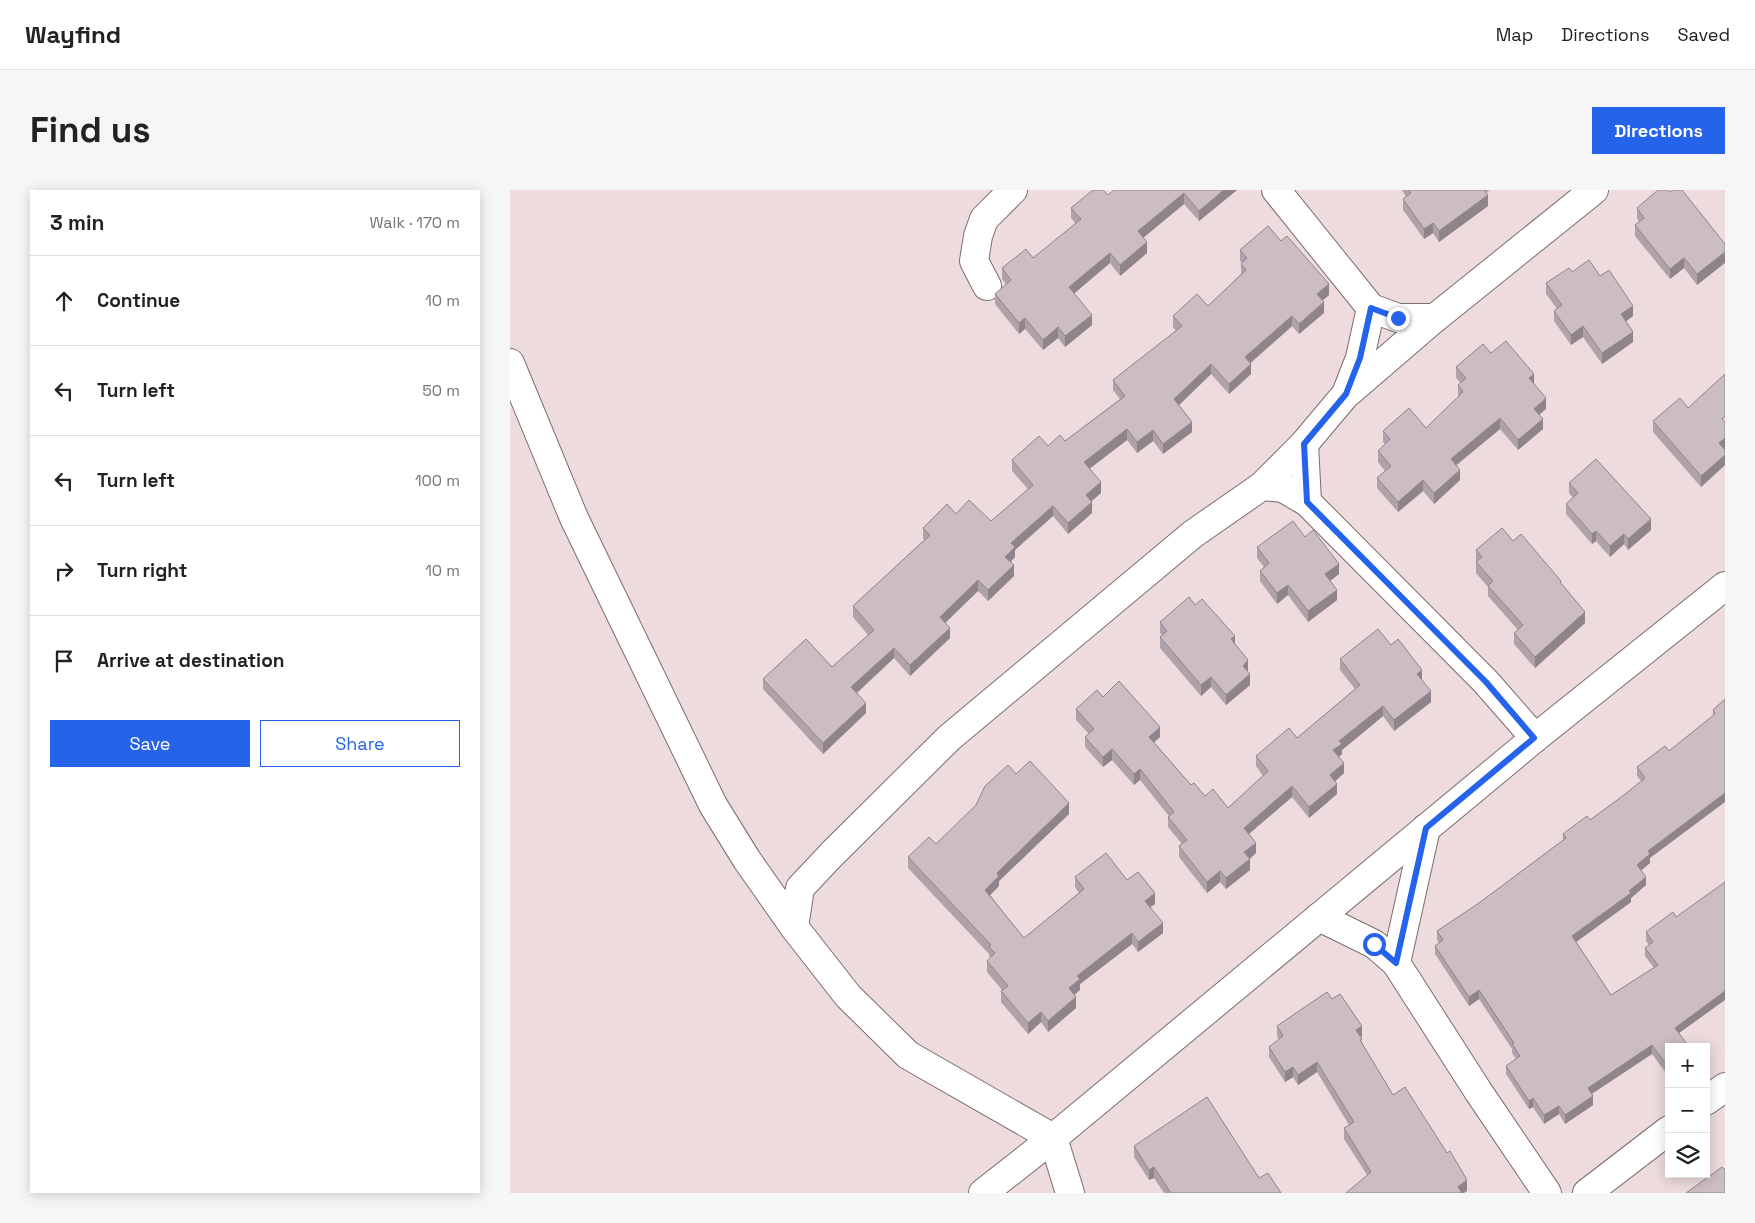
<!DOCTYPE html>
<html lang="en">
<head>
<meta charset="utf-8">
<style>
  :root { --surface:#fff; --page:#f6f6f6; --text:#222; --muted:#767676; --line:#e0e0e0; --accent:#2563eb }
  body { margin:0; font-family:"Space Grotesk",sans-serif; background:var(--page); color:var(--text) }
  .controls { position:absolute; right:15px; bottom:15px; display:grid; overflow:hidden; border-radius:0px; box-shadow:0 2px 12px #0003 }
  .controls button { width:45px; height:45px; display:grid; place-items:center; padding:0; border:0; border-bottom:1px solid var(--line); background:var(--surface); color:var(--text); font:25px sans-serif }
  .stop { position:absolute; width:15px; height:15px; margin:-11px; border:4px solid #2563eb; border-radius:50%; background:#fff }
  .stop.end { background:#2563eb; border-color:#fff; box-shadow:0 1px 5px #0008 }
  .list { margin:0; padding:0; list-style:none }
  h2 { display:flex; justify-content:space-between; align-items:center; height:65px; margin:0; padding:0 20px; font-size:21px }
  h2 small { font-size:16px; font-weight:400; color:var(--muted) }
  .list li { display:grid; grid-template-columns:32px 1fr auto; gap:15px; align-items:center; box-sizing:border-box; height:90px; padding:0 20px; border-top:1px solid var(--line) }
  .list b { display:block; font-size:19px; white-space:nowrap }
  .list em { font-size:16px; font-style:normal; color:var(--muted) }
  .actions { display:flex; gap:10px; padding:15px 20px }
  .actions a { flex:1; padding:11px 0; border:1px solid var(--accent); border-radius:0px; text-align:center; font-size:18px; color:var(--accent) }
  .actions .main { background:var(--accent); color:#fff }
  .icon { flex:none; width:28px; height:28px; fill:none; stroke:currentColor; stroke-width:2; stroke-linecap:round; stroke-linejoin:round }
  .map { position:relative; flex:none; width:1215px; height:1003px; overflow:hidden; border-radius:0px }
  header { display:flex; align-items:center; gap:30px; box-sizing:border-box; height:70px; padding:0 25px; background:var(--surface); border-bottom:1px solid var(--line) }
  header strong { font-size:24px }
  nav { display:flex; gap:28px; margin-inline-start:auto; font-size:18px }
  .intro { display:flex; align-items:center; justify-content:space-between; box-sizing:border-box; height:120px; padding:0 30px }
  h1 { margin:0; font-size:35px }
  .button { padding:12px 22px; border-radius:0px; background:var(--accent); color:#fff; font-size:18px; font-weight:700 }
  main { display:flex; gap:30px; padding:0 30px }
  aside { flex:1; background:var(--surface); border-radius:0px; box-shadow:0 2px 12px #0003 }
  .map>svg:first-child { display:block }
</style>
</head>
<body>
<header>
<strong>Wayfind</strong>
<nav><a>Map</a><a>Directions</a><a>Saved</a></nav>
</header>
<div class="intro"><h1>Find us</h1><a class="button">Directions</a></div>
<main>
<aside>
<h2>3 min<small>Walk · 170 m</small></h2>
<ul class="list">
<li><svg class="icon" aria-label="ahead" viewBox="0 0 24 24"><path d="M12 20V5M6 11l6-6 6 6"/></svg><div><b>Continue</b></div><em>10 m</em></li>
<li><svg class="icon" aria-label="left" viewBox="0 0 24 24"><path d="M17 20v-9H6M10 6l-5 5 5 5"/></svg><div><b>Turn left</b></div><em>50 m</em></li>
<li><svg class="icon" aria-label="left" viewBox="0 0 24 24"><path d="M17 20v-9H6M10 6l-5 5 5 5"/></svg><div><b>Turn left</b></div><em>100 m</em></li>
<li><svg class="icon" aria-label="right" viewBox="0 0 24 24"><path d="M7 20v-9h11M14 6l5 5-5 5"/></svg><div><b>Turn right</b></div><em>10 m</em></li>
<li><svg class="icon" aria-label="arrive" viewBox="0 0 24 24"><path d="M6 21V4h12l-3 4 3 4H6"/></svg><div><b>Arrive at destination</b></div></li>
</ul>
<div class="actions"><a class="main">Save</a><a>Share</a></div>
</aside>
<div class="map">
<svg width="1215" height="1003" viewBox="0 0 1215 1003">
  <rect width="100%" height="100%" fill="#eddbdd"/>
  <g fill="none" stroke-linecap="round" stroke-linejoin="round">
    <g stroke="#7c6d6e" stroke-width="30">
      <g id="street">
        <path d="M766 0 861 118 888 128H925L1084 0"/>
        <path d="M477 96 464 71 468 46 474 29 503 0"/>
        <path d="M0 173 64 328 203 615 237 670 284 737 338 806 398 865 543 948 560 1003"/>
        <path d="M839 202 925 128"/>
        <path d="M794 254 797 312"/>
        <path d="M752 296 794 254 836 204 850 168 861 118"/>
        <path d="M809 727 864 754 886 773 968 901 1037 1003"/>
        <path d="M284 737 290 698 322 664 439 548 683 344 752 296 773 298 797 312 976 492 1025 548"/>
        <path d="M886 773 916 638"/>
        <path d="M1196 911 1215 897"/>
        <path d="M473 1003 543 948 1025 548 1215 396"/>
        <path d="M1077 1003 1159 940"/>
      </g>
    </g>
    <use href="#street" stroke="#fff" stroke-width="28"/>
  </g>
  <g fill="#afa3a9">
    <path d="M727 0 689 31 674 14 633 48 637 63 610 86 600 73 564 103 582 135 555 157 548 148 533 160 515 139 509 144 485 114V104L496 94 492 89V78L523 68 566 34 561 28V18L598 5Z"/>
    <path d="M892 0H980L976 3 978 16 929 52 923 43 914 49 893 20V9L896 7Z"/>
    <path d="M1127 18 1215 54 1187 95 1174 78 1160 89 1125 46V35L1129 32 1127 28Z"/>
    <path d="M771 51 819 105 813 110 814 123 789 144 782 136 740 173 741 184 719 204 701 184 669 215 682 242 653 264 643 251 627 263 617 250 579 279 591 303 581 311 582 323 558 344 543 326 505 360V367L501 372 504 386 478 411 468 401 435 433 440 448 400 486 384 468 347 503 356 523 313 564 253 499V489L322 477 358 445 343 427V416L414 350 413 348V338L446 324 481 331 518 299 502 281V270L538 256 555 251 610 209 603 200V190L666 141 663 137V126L698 116 731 84V74L732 73 730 71V60Z"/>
    <path d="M1062 82 1090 86 1123 126 1116 131 1123 152 1092 174 1073 147 1061 155 1044 131V121L1047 119 1036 104V93Z"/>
    <path d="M981 163 1024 194 1036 219 1029 225 1033 239 1008 260 990 239 947 275 950 290 924 314 913 301 888 322 867 298V288L875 281 868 272V261L875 254 873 252V241L916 238 948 207V195L951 193 946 188V177Z"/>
    <path d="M1143 231 1215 259V275L1191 297 1143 242Z"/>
    <path d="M1059 293 1141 340 1118 360 1114 354 1100 367 1086 351 1082 354 1056 324V314L1063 308 1059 303Z"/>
    <path d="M795 347 829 384 820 391 827 410 798 432 778 405 767 414 750 391V381L754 377 747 368V357Z"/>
    <path d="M1003 351 1051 395 1075 433 1025 478 1004 454V443L1008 440 978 406V397L966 383V360Z"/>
    <path d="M685 415 725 454 738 481V482L740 495 716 515 701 497 691 506 650 458V447L652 445 650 443V432Z"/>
    <path d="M881 455 912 490 921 512 884 541 873 526 832 560V564L829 567 834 583 825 591 827 604 799 628 782 607 739 644 746 663 740 669V680L716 699 710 692 697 703 669 667V656L672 654 658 637V627L659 626 630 590 624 595 602 570 593 577 575 557V547L579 544 566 530V519L593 507 650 547 644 552 681 595 695 606 718 618 753 586 746 576V566L787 548 845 499 830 480V469Z"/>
    <path d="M1215 509 1140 668V673L1131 680 1136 695 1121 708V712L1066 752 1101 805 1144 778 1135 766V758L1139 755 1136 751V742L1163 722 1169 843 1159 857V887L1142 864 1082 904 1083 915 1055 934 1049 924 1034 934 1023 917 1019 919 996 884V876L1006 869 1002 863V859L969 809 959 816 925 764V756L929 753 927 750V741L969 713 1053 650V644L1080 630 1114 605 1131 591 1127 586V577L1159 561 1203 526V520Z"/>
    <path d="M506 584 559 624 489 691V696L480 705 514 748 569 703 565 697V687L617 690 645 714 640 717 653 743 628 762 622 754 570 794V800L564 805 566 818 538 842 531 832 518 844 491 812V801L492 800 477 782V771L480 768 479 764 398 678V667L426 654Z"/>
    <path d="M822 809 852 846 851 847 852 854 883 905 957 1001 857 985 834 949V938L839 935 807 882 788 895 783 887 775 892 759 867V857L769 849 767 847V836Z"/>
    <path d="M624 956 749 988 771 1003H654L644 988 639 990 624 967Z"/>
  </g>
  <g fill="#8f8489">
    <path d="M714 0H727L689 31V21Z"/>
    <path d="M674 3V14L628 52V41Z"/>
    <path d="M978 5V16L929 52V41Z"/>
    <path d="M923 33V43L914 49V39Z"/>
    <path d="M637 52V63L610 86V75Z"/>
    <path d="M1215 62V73L1187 95V84Z"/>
    <path d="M600 63V73L559 108V97Z"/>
    <path d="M1174 68V78L1160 89V79Z"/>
    <path d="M819 94V105L807 115V104Z"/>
    <path d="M814 112V123L789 144V134Z"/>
    <path d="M1123 116V126L1111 135V124Z"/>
    <path d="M582 125V135L555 157V146Z"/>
    <path d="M782 126V136L735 178V167Z"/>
    <path d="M515 128V139L509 144V133Z"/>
    <path d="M1073 136V147L1061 155V145Z"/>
    <path d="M548 137V148L533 160V150Z"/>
    <path d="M1123 142V152L1092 174V163Z"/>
    <path d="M701 174V184L664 220V209Z"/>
    <path d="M741 174V184L719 204V194Z"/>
    <path d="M1024 184V194L1019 188Z"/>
    <path d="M1036 208V219L1024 229V219Z"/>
    <path d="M990 228V239L941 279V269Z"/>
    <path d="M1033 229V239L1008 260V250Z"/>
    <path d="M682 232V242L653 264V254Z"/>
    <path d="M617 239V250L574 283V272Z"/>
    <path d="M643 240V251L627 263V252Z"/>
    <path d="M1215 248V259L1209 264V253Z"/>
    <path d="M1215 265V275L1191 297V286Z"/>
    <path d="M950 280V290L924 314V303Z"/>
    <path d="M913 290V301L888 322V312Z"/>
    <path d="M591 292V303L576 316V305Z"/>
    <path d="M582 312V323L558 344V333Z"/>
    <path d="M543 316V326L505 360V367L495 377V367L501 353Z"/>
    <path d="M1141 329V340L1118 360V349Z"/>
    <path d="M1086 341V351L1082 354V344Z"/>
    <path d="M1114 344V354L1100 367V356Z"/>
    <path d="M829 374V384L815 395V384Z"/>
    <path d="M504 375V386L478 411V400Z"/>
    <path d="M468 390V401L430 438V427Z"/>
    <path d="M778 395V405L767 414V403Z"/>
    <path d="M827 400V410L798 432V421Z"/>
    <path d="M1075 422V433L1025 478V467Z"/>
    <path d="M440 438V448L400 486V475Z"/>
    <path d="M725 446V456L721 449Z"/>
    <path d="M384 458V468L341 508V497Z"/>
    <path d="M738 470V481L733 486V476Z"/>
    <path d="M912 480V490L907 484Z"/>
    <path d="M740 484V495L716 515V505Z"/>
    <path d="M701 487V497L691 506V495Z"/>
    <path d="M921 501V512L884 541V530Z"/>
    <path d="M356 513V523L313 564V553Z"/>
    <path d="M873 516V526L832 560V564L823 571V560L829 551Z"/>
    <path d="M650 537V547L639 557V547Z"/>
    <path d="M602 559V570L593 577V567Z"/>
    <path d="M834 573V583L820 596V585Z"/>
    <path d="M630 579V590L624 595V584Z"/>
    <path d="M827 594V604L799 628V617Z"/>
    <path d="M782 596V607L734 648V638Z"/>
    <path d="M1215 603V612L1140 668V673L1127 684V675L1138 661Z"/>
    <path d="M559 613V624L489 691V696L475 710V700L487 683Z"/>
    <path d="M746 653V663L734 673V662Z"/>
    <path d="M740 669V680L716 699V688Z"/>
    <path d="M710 681V692L697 703V692Z"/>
    <path d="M1136 687V695L1121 708V712L1062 755V746Z"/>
    <path d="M645 703V714L635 721V711Z"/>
    <path d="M653 733V743L628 762V752Z"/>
    <path d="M622 743V754L570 794V800L559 809V798L567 786Z"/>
    <path d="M969 800V809L959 816V807Z"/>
    <path d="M1215 801V810L1165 846V838Z"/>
    <path d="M566 807V818L538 842V831Z"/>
    <path d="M531 822V832L518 844V833Z"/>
    <path d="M852 836V846L846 850V840Z"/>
    <path d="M1142 855V864L1078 906V898Z"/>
    <path d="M807 872V882L788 895V885Z"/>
    <path d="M783 877V887L775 892V882Z"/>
    <path d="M1083 906V915L1055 934V925Z"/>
    <path d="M1023 908V917L1019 919V911Z"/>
    <path d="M1049 916V924L1034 934V925Z"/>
    <path d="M644 977V988L639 990V980Z"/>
    <path d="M957 990V1001L954 1003H948V997Z"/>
  </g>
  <g fill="#ccbdc4" stroke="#8f8489">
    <path d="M583 0H593L598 5 604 0H714L689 21 674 3 628 41 637 52 610 75 600 63 559 97 582 125 555 146 548 137 533 150 515 128 509 133 485 104 501 90 492 78 516 59 523 68 571 29 561 18Z"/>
    <path d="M899 0H974L978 5 929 41 923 33 914 39 893 9 901 3Z"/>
    <path d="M1148 0H1158L1160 2 1163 0H1172L1215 54V62L1187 84 1174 68 1160 79 1125 35 1134 28 1127 18Z"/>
    <path d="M758 36 771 51 777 46 819 94 807 104 814 112 789 134 782 126 735 167 741 174 719 194 701 174 664 209 682 232 653 254 643 240 627 252 617 239 574 272 591 292 576 305 582 312 558 333 543 316 501 353 505 357 495 367 504 375 478 400 468 390 430 427 440 438 400 475 384 458 341 497 356 513 313 553 253 489 296 449 322 477 364 440 343 416 420 345 413 338 437 314 446 324 459 310 481 331 523 295 502 270 529 246 538 256 550 245 555 251 615 206 603 190 672 136 663 126 687 104 698 116 736 80 731 74 737 68 730 60Z"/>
    <path d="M1079 70 1090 86 1099 80 1123 116 1111 124 1123 142 1092 163 1073 136 1061 145 1044 121 1052 115 1036 93 1059 78 1062 82Z"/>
    <path d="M996 151 1024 184 1019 188 1036 208 1024 219 1033 229 1008 250 990 228 941 269 950 280 924 303 913 290 888 312 867 288 881 276 868 261 880 249 873 241 899 218 916 238 953 202 948 195 956 188 946 177 973 154 981 163Z"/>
    <path d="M1215 184V227L1212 229 1215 232V248L1209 253 1215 260V265L1191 286 1143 231 1170 208 1178 218Z"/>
    <path d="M1086 269 1141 329 1118 349 1114 344 1100 356 1086 341 1082 344 1056 314 1068 303 1059 293Z"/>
    <path d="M783 331 795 347 803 340 829 374 815 384 827 400 798 421 778 395 767 403 750 381 759 373 747 357Z"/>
    <path d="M992 338 1003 351 1011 344 1051 391 1050 392 1075 422 1025 467 1004 443 1013 435 978 396 983 391 966 372 972 367 966 360Z"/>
    <path d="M679 407 685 415 692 409 725 446 721 449 738 470 733 476 740 484 716 505 701 487 691 495 650 447 657 441 650 432Z"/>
    <path d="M868 439 881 455 888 449 912 480 907 484 921 501 884 530 873 516 829 551 832 554 823 560 834 573 820 585 827 594 799 617 782 596 734 638 746 653 734 662 740 669 716 688 710 681 697 692 669 656 677 650 658 627 664 622 630 579 624 584 602 559 593 567 575 547 584 539 566 519 587 500 593 507 609 491 650 537 639 547 681 595 684 593 695 606 703 599 718 618 758 581 746 566 779 538 787 548 850 495 830 469Z"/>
    <path d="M1215 509V603L1138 661 1140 664 1127 675 1136 687 1119 701 1121 703 1062 746 1101 805 1148 775 1135 758 1143 752 1136 742 1163 722 1166 727 1215 692V801L1165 838 1179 857H1159V878L1142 855 1078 898 1083 906 1055 925 1049 916 1034 925 1023 908 1019 911 996 876 1010 866 1002 854 1004 853 969 800 959 807 925 756 933 750 927 741 969 713 1056 648 1053 644 1077 626 1080 630 1114 605 1135 588 1127 577 1155 556 1159 561 1205 524 1203 520Z"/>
    <path d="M520 571 559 613 487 683 489 686 475 700 514 748 574 699 565 687 596 663 617 690 628 682 645 703 635 711 653 733 628 752 622 743 567 786 570 789 559 798 566 807 538 831 531 822 518 833 491 801 498 796 477 771 485 763 479 757 481 755 398 667 419 647 426 654 466 615 475 596 498 575 506 584Z"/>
    <path d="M817 802 822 809 830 804 852 836 846 840 852 849 850 850 883 905 895 897 937 963 940 961 957 990 948 997 952 1003H836L861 982 834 938 844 932 807 872 788 885 783 877 775 882 759 857 773 846 767 836Z"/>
    <path d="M697 907 749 988 758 983 771 1003H661L644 977 639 980 624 956Z"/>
    <path d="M1212 977 1214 979H1215V1003H1176Z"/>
  </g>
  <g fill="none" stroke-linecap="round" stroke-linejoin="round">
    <path stroke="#2563eb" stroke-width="6" d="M864 754 886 773 916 638 1024 548 976 492 797 312 794 254 836 204 850 168 861 118 888 128"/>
  </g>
</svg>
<div class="controls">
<button>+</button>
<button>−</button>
<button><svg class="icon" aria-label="layers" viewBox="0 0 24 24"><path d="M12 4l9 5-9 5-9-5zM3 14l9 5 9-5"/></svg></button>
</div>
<div class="stop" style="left:864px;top:754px"></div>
<div class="stop end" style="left:888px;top:128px"></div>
</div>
</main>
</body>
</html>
